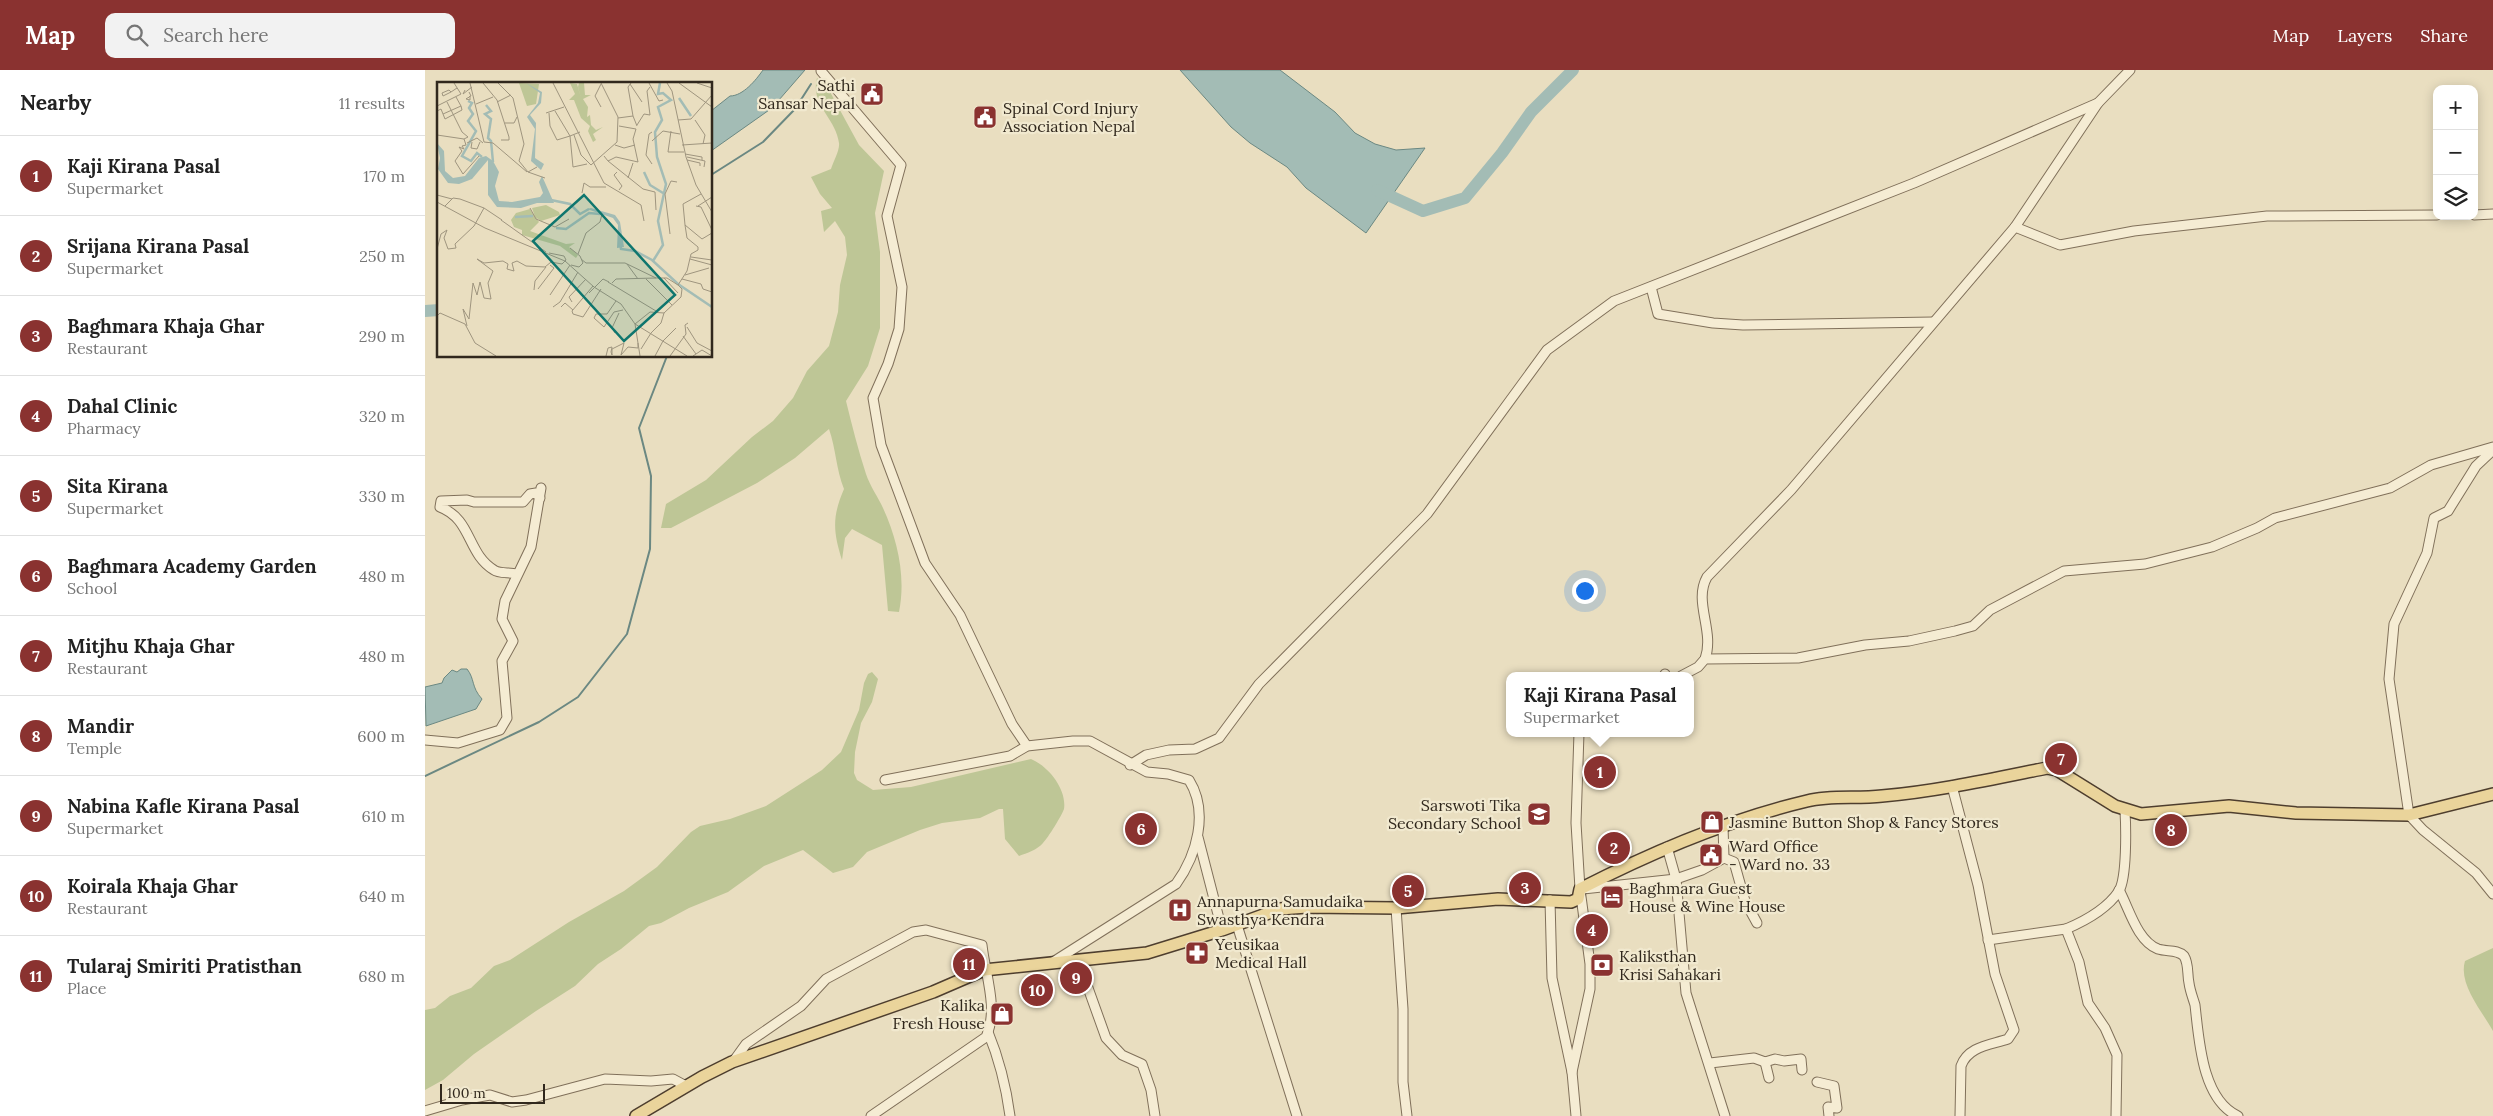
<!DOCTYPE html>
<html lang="en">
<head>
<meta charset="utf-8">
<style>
  :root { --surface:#fff; --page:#f2f2f2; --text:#222; --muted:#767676; --line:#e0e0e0; --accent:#8a3230 }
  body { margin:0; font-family:Lora,serif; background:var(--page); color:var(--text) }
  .controls { position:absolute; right:15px; top:15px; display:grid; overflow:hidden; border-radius:10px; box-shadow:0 2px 12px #0003 }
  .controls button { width:45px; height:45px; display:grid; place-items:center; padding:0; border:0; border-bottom:1px solid var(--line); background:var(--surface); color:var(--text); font:25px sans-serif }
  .scale { position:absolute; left:15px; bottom:12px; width:105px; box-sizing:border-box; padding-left:5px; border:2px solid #31281d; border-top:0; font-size:14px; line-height:18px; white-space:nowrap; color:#31281d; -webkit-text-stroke:4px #f1e9cf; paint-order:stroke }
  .you { position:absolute; left:1159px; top:520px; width:18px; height:18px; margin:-12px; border:4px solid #fff; border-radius:50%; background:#1a73e8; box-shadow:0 0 0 8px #1a73e833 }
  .badge { display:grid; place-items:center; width:32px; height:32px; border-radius:50%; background:var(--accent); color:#fff; font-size:16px; font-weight:700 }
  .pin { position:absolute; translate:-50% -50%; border:2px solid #fff; box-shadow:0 1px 5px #0006 }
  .popup { position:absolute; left:1081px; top:602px; width:188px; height:65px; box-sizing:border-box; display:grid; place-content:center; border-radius:10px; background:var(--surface); filter:drop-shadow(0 1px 4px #0005); font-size:16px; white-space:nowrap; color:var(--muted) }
  .popup b { font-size:19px; color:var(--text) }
  .popup::after { content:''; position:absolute; left:50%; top:100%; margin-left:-10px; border:10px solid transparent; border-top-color:var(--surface) }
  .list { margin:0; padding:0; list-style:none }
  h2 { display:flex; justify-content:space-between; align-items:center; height:65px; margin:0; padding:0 20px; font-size:21px }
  h2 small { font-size:16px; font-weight:400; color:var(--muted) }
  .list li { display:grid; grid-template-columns:32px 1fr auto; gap:15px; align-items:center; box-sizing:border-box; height:80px; padding:0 20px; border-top:1px solid var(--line) }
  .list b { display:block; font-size:19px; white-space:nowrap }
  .list p { margin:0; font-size:16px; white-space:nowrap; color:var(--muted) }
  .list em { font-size:16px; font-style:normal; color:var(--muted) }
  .icon { flex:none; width:28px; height:28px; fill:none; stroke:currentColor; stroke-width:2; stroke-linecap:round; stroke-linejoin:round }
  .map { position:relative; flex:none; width:2068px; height:1046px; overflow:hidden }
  header { display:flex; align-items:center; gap:30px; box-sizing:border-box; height:70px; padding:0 25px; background:var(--accent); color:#fff }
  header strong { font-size:24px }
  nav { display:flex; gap:28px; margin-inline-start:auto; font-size:18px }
  .search { width:350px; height:45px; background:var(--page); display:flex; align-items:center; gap:12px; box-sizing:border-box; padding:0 18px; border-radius:10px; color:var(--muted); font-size:19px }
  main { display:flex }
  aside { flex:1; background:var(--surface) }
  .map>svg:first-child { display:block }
</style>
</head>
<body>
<header>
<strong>Map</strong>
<div class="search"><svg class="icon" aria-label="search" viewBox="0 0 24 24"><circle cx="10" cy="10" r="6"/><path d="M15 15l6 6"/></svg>Search here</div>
<nav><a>Map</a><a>Layers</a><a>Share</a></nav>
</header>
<main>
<aside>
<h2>Nearby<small>11 results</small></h2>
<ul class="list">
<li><span class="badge">1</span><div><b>Kaji Kirana Pasal</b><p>Supermarket</p></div><em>170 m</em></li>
<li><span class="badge">2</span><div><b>Srijana Kirana Pasal</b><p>Supermarket</p></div><em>250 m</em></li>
<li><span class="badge">3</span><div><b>Baghmara Khaja Ghar</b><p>Restaurant</p></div><em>290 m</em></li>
<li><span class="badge">4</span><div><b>Dahal Clinic</b><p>Pharmacy</p></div><em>320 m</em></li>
<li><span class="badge">5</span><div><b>Sita Kirana</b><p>Supermarket</p></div><em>330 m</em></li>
<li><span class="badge">6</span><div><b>Baghmara Academy Garden</b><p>School</p></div><em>480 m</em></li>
<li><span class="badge">7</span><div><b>Mitjhu Khaja Ghar</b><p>Restaurant</p></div><em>480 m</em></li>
<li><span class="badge">8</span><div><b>Mandir</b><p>Temple</p></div><em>600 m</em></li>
<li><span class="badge">9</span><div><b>Nabina Kafle Kirana Pasal</b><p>Supermarket</p></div><em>610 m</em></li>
<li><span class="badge">10</span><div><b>Koirala Khaja Ghar</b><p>Restaurant</p></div><em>640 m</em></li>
<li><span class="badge">11</span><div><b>Tularaj Smiriti Pratisthan</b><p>Place</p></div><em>680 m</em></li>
</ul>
</aside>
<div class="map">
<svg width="2068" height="1046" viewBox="0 0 2068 1046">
  <rect width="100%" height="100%" fill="#e9dec0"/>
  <g fill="#bec696">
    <path d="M392 8 404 20 434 75 459 101 450 143 455 182V258L443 296 421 331C427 355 433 380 441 404 445 416 453 427 458 438 473 471 481 507 474 542L463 541 457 475 427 459 420 468 417 490C408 461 407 447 419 419 411 399 411 379 404 359L370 388 332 413 246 458H236L241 434 281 410 327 367 348 351 368 328 382 301 404 276 413 242 415 215 422 185 420 167 410 151 399 162 396 141 407 138 395 124 386 107 406 99C408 92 415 80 414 73 411 48 385 35 392 8Z"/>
    <path d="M447 602 453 609 447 632 436 653 430 682 429 703 432 710 448 720 486 717 606 689C623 696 642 719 639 739 637 745 623 768 618 773 612 780 602 783 594 786L580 769 578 739H574L555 748 517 753 495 760 442 782 428 797 408 803 378 780 339 796 303 822 264 838 236 853 224 856 196 879 173 894 150 916 111 941 49 984 18 1010 0 1020V940L10 938 25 926 46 918 69 896 85 890 144 852 199 821 232 797 266 762 275 756 305 749 341 736 397 700 416 682 434 640 439 613 443 604Z"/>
    <path d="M2068 878V961C2057 941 2033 914 2040 891Z"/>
  </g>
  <g fill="#a3bcb5" stroke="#6b8882">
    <path d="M338 0H380L347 38 286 81V41L305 26C318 26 331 10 338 0Z"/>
    <path d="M755 0H855L910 42 930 63 950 74 971 80 1000 78 941 163 881 118 862 97 825 73 806 57Z"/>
    <path d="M36 599H42C50 609 46 617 57 629L51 639 1 656 0 617 17 613 19 608 27 600 32 602Z"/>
  </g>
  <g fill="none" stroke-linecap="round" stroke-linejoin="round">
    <g stroke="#6b8882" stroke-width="2">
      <path d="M286 105 338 72 370 39 386 14"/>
      <path d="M0 706 114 652 153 627 202 564 225 479 226 406 214 358 242 286"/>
    </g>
    <g stroke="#a3bcb5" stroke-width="12">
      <path d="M952 120 998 141 1040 128 1077 83 1106 42 1148 0"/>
      <path d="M0 241 14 240"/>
    </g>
    <g stroke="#80705a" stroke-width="11">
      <g id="minor">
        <path d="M396 1 476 95 462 146 477 217 474 259 463 294 448 328 456 375 500 493 535 545 587 654 602 676"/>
        <path d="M2049 145 2068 144"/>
        <path d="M1590 157 1635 175 1709 161 1842 146 2012 145"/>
        <path d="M1226 217 1233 244 1288 253 1318 255 1508 252"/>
        <path d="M2068 380 2051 396 2023 441 2009 448 2002 483 1969 554 1964 609 1984 745 1998 760 2051 803 2068 824"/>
        <path d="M91 504C85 502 74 504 69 500 42 484 47 449 15 437L16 431 42 430 49 432H98L105 424 111 423 115 428"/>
        <path d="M1280 589C1290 561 1268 532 1282 507L1366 420 1590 157 1673 33 1705 0"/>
        <path d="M1239 606 1240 604"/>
        <path d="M1256 606 1273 597 1280 589 1373 588 1440 575 1484 571 1530 561 1548 556 1565 540 1639 501 1720 494 1787 477 1832 458 1850 448 1965 418 2006 395 2068 377"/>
        <path d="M0 670 33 673 75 660 82 648 77 591 88 571 77 549 80 531 106 477 116 418"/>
        <path d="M705 695 721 685 744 680 770 679 794 668 834 614 1002 444 1122 280 1189 231 1489 113 1673 33"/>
        <path d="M460 710 585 686 602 676 648 671H665L722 702 743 704 764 710C784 742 772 785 751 814L628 892"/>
        <path d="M1527 716 1553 815 1570 904 1589 960 1583 969C1566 975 1543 976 1536 996L1535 1046"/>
        <path d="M773 767 797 860"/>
        <path d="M1242 777 1251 809 1261 923 1300 1046"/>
        <path d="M1299 788 1309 792 1320 831 1332 853"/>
        <path d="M1158 819 1251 809 1277 800 1299 788 1298 756"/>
        <path d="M1694 820C1704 838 1712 871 1733 879 1742 882 1752 879 1759 886 1764 894 1762 904 1764 913 1765 921 1768 928 1770 935 1774 970 1777 1030 1813 1046"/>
        <path d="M1125 830 1127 908 1147 1002 1151 1046"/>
        <path d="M971 838 978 939V1012L982 1046"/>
        <path d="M812 855 872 1046"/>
        <path d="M1563 870 1641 859"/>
        <path d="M653 890 681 968 697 985 717 994 726 1020 730 1046"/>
        <path d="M563 962C575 991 581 1016 585 1046"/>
        <path d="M308 992 321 974 376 936 401 909 488 862 501 860 557 875C560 904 574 939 561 967L446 1046"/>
        <path d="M1340 992 1344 1008"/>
        <path d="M1285 993 1329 988 1340 992 1350 989 1359 991 1376 989 1377 1000"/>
        <path d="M1147 1002 1165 919V894L1155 819 1151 753 1154 663"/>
        <path d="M1392 1012 1409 1016 1412 1038 1403 1037 1404 1046"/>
        <path d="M0 1041 37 1030 65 1025 87 1032 101 1030 180 1009 226 1011 248 1009 261 1016"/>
        <path d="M1691 1046 1692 985 1680 958 1663 933 1654 892 1641 859C1660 851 1682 839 1694 821 1702 807 1701 758 1700 741"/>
      </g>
    </g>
    <g stroke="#4e3e2e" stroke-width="14">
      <path id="major" d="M211 1046 277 1007 307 992 508 922 559 900 722 883 797 860 855 839 882 837 971 838 1073 829 1146 832 1153 829 1155 819C1227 782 1302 750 1382 731 1406 725 1432 729 1457 726 1513 721 1567 709 1622 698L1632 700 1690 736 1716 744 1804 736 1871 743 1984 745 2068 724"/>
    </g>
    <use href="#minor" stroke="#f5ecd3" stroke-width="9"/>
    <use href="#major" stroke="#ead49b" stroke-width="11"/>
  </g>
  <defs>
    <g id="civic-square" transform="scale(1.25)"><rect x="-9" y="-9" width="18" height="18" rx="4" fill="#8a3230" stroke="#f1e9cf"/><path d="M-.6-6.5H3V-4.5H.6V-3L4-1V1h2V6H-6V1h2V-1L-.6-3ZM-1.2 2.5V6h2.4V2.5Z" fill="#fff"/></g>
    <g id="school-square" transform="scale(1.25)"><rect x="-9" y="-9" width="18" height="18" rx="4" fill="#8a3230" stroke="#f1e9cf"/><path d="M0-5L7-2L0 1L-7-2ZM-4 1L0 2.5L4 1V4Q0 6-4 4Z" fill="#fff"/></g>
    <g id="shop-square" transform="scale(1.25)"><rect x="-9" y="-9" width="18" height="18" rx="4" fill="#8a3230" stroke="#f1e9cf"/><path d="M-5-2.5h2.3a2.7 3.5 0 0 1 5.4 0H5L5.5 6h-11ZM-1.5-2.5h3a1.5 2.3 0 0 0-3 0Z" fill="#fff"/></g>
    <g id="hotel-square" transform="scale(1.25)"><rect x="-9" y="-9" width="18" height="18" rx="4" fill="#8a3230" stroke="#f1e9cf"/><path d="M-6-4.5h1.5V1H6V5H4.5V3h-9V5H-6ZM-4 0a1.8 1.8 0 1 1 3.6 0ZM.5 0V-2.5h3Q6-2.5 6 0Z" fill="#fff"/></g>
    <g id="hospital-square" transform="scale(1.25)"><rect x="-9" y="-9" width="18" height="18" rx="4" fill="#8a3230" stroke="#f1e9cf"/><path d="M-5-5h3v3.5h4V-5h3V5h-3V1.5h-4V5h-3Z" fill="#fff"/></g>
    <g id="pharmacy-square" transform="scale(1.25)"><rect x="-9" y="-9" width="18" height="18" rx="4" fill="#8a3230" stroke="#f1e9cf"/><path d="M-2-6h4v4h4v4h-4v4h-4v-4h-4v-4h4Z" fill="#fff"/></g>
    <g id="bank-square" transform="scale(1.25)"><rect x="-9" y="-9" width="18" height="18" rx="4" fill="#8a3230" stroke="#f1e9cf"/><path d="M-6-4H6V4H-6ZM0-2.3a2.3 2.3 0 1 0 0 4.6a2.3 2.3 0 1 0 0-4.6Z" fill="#fff"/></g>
  </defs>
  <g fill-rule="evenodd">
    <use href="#civic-square" x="447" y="24"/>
    <use href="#civic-square" x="560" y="47"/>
    <use href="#school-square" x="1114" y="744"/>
    <use href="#shop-square" x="1287" y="752"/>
    <use href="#civic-square" x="1286" y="785"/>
    <use href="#hotel-square" x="1187" y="827"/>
    <use href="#hospital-square" x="755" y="840"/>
    <use href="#pharmacy-square" x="772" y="883"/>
    <use href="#bank-square" x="1177" y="895"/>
    <use href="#shop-square" x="577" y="944"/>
  </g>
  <g text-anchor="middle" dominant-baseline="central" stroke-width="4.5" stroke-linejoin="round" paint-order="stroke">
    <g font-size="16" fill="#31281d" stroke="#f1e9cf" text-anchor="start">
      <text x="430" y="15" text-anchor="end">Sathi<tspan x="430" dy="18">Sansar Nepal</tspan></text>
      <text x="578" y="38">Spinal Cord Injury<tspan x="578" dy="18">Association Nepal</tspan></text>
      <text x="1096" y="735" text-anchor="end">Sarswoti Tika<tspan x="1096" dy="18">Secondary School</tspan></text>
      <text x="1304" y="752">Jasmine Button Shop &amp; Fancy Stores</text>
      <text x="1304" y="776">Ward Office<tspan x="1304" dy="18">- Ward no. 33</tspan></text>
      <text x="1204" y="818">Baghmara Guest<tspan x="1204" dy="18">House &amp; Wine House</tspan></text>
      <text x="772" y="831">Annapurna Samudaika<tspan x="772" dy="18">Swasthya Kendra</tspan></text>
      <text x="790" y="874">Yeusikaa<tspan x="790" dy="18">Medical Hall</tspan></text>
      <text x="1194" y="886">Kaliksthan<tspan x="1194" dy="18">Krisi Sahakari</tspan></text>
      <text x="560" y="935" text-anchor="end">Kalika<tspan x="560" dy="18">Fresh House</tspan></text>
    </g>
  </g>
  <g transform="translate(12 12)">
    <rect width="275" height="275" fill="#e9dec0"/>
    <path d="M82 1 102 2 99 22 90 24ZM133 1 140 2 144 16 141 5 142 1H147L148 13H154L146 17 151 25 150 35 153 33 154 43 159 48 166 45 156 52 159 58 156 60 151 49 153 44 144 36 137 18H132L138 12ZM109 123 122 130 123 133 104 139 98 135 95 126ZM93 127 102 140 93 149 129 162 138 161 132 165 141 173 139 176 123 164 85 153V148L77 145 74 138 79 131Z" fill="#bec696"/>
    <path d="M89 1 105 10 104 21 93 33 99 41 98 76 107 82 104 88 94 79 98 47 90 35 101 21 103 11ZM0 61 7 69 8 89 16 96 28 94 42 76 49 74 56 79 62 90 58 104 62 119 75 120 103 115 106 111 102 100 105 94 117 121H100L84 126 60 125 51 113V78L35 97 22 102 11 101 1 87 3 76ZM154 126 178 133 183 140 187 165 180 166 181 143 176 136 150 127Z" fill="#a3bcb5"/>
    <path fill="none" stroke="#a3bcb5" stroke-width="2.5" d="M242 16 254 34M31 19 35 21 32 26 36 32 31 39 39 49 25 74 34 79 40 71 45 75M49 23 54 29 48 32 54 37 51 56 54 59 56 80M207 90 213 103 226 111M114 118 133 122 143 132 152 127M78 135 96 134M119 146 129 147 152 131 163 132M183 161 184 167 198 169 215 178 241 202 275 225M216 179 226 163 221 139 229 102 220 75 218 50 225 38 221 25 234 18 226 11 221 12 223 1"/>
    <path fill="none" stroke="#9f957f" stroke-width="1" d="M33 1 47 60 56 61 90 90M46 1 60 18 72 55V58H64M61 1 76 16 87 62 82 79 91 90 100 85M116 1 167 101 204 123 207 139M194 1 191 5 196 34M212 1 222 19 226 18M230 1 235 9 249 75 259 103 275 130M242 1 275 25M260 1 275 6M164 2 158 14 164 25M193 2 205 20M28 8 26 12 35 5M14 10 12 8 5 11 6 14 14 10 20 6M32 10 34 14H33L31 16H30L29 17 33 18V14M10 20 25 50 31 55 27 57 29 63 25 64 27 67 22 65 25 69 18 79 26 92 42 74M60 20 74 13M39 22 56 15M0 24 24 12 17 1M0 29 4 27 8 37 25 28 24 24M118 29 133 54 143 50M109 31 127 25M112 31 113 44 120 58 133 54 136 85 150 82M6 32 24 24 19 15M181 36 196 34 200 44M241 38 254 37 275 13M258 38 268 53 266 62M68 41H77L80 35M200 43 207 32 213 33 210 9 213 5M234 49 231 70H247M215 50 212 52 209 73 215 82M0 53 27 57M137 53 144 73 154 83 180 60 181 35 164 1M215 59 226 49 243 52M35 60 34 66 40 67 43 60M30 61 40 56 46 61M178 63 187 66 198 63M245 63 275 61M248 72 265 75V78M167 74 171 79 179 75 201 80 196 57 199 47 182 44M250 75 268 79 267 85M250 78 263 81V84M171 79 206 107 218 110 219 128M91 90 108 96M180 90 177 93 185 104 182 108M191 96 196 81M145 111 147 101 153 105H169M0 113 15 117M0 120 48 146 128 179 157 205 184 222 198 242 250 274M8 124 16 116 23 117 47 126 65 138M259 124 264 125 275 148M261 124 275 115M93 126 99 137 118 145 132 137M64 138 109 170M248 143 246 122 264 112M233 152 228 112 234 99 240 100M133 166 143 174 146 181 142 185 134 183M0 167 4 152 10 148 7 156 11 167 19 166 18 162 37 144 47 126M141 172 149 151 163 140 165 132M254 175 275 178M144 177 149 181H188L219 196M253 177 275 183M190 182 201 197M248 193 272 186M227 196 241 211M209 197 235 223M245 197 264 202 266 207 275 210M171 200 219 229M175 201 179 197 219 196H230L241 203M156 204 135 229 136 232 146 235 164 207M101 207 117 186 113 183M97 208 98 199 109 185M152 211 166 197 172 200M113 213 133 183M179 219 170 232H159L157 236 167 245 177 230 186 228M135 220 132 215 149 197M116 225 123 220 141 190M124 225 128 221 136 228M0 234 3 231 28 242 38 261 59 274M30 244 26 227 32 237 36 201 40 213 43 200 47 216 54 217 51 201 56 189 40 177 47 181 66 179 71 182 70 187 77 189 75 181 80 179 89 184 108 185 114 180 125 182 129 178 127 174 112 171M250 245 260 261 275 269M178 251 175 246 182 231M214 251 224 241 227 231 244 215 245 207 241 203 250 189 254 172 261 168V165L250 156 248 143 265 157 275 151M246 254 259 272M204 267 214 251M169 274 171 266 175 265 174 270 175 273V267L187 261 184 273 191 265 201 266V261M203 274 198 242 213 230 227 231M218 274 226 259 239 246M233 274 249 252 248 243 251 241M256 274 265 268 275 274"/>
    <path fill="#0f766e" fill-opacity="0.15" stroke="#0f766e" stroke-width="2.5" d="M147 113 238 213 187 259 96 159Z"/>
    <rect width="275" height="275" fill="none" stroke="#31281d" stroke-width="2.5"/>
  </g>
</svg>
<div class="controls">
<button>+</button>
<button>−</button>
<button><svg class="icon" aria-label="layers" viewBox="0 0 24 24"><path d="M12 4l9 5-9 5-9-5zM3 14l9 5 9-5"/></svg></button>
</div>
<div class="scale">100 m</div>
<div class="you"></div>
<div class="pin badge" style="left:1175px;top:702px">1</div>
<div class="popup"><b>Kaji Kirana Pasal</b>Supermarket</div>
<div class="pin badge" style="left:1189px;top:778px">2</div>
<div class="pin badge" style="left:1100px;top:818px">3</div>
<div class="pin badge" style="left:1167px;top:860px">4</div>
<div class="pin badge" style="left:983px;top:821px">5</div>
<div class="pin badge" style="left:716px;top:759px">6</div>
<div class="pin badge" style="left:1636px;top:689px">7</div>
<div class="pin badge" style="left:1746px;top:760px">8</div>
<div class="pin badge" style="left:651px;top:908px">9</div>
<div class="pin badge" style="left:612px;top:920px">10</div>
<div class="pin badge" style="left:544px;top:894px">11</div>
</div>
</main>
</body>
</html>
